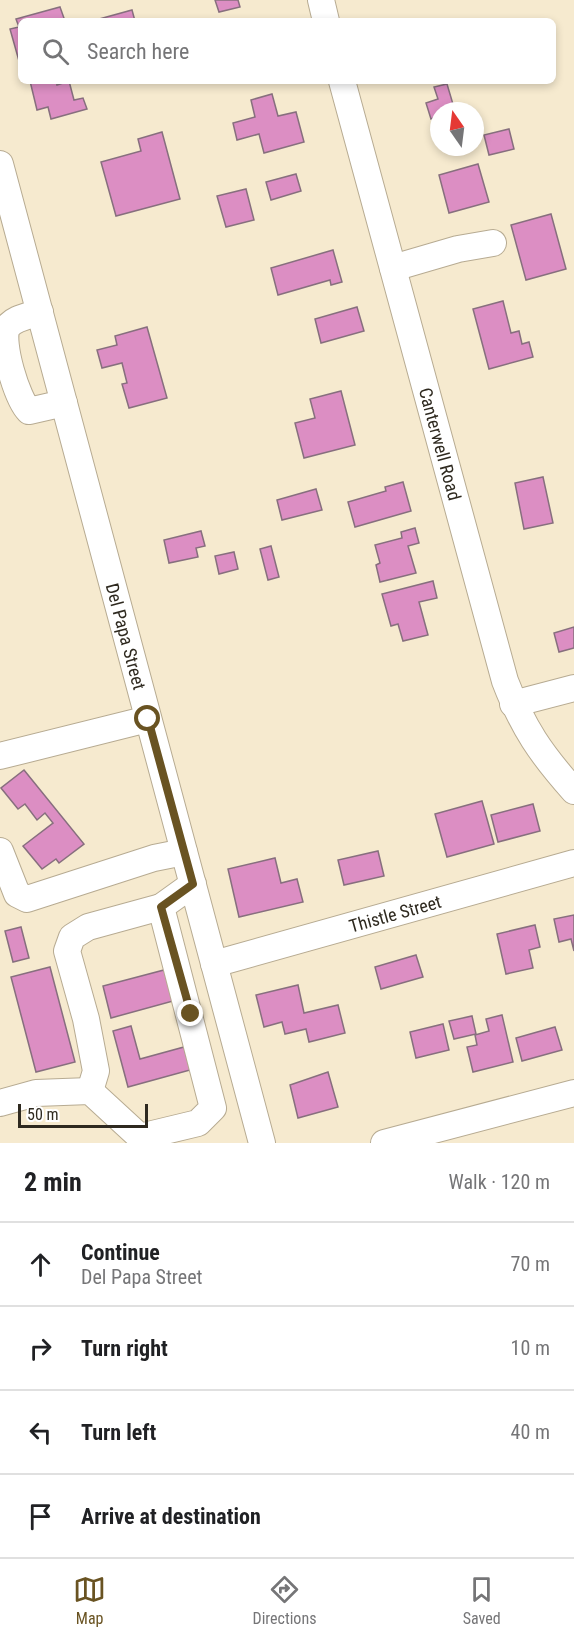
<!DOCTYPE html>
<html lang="en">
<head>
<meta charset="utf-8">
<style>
  :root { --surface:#fff; --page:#f6f6f6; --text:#202124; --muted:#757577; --line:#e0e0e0; --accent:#695322 }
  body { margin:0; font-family:"Roboto Condensed",sans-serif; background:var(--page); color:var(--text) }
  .compass { position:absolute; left:430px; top:102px; width:54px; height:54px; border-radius:50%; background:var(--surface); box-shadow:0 3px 9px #0003; rotate:346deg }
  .scale { position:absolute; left:18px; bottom:15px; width:130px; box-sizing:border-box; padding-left:6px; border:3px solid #2e291f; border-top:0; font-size:16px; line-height:21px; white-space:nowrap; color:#2e291f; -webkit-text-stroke:4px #fff; paint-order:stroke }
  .stop { position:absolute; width:18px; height:18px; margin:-14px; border:4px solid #695322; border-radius:50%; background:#fff }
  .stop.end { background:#695322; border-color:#fff; box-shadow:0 2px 6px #0008 }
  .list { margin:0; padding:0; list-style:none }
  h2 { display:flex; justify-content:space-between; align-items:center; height:78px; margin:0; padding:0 24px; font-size:26px }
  h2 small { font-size:20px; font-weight:400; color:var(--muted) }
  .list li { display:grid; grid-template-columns:39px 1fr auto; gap:18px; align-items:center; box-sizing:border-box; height:84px; padding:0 24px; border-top:2px solid var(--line) }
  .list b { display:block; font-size:22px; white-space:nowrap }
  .list p { margin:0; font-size:20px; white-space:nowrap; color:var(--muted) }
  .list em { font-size:20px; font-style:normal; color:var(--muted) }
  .icon { flex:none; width:33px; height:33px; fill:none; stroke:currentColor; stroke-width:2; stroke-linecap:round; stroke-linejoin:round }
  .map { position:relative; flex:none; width:574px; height:1143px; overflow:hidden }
  .search { position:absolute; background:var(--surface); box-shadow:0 3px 9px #0003; left:18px; right:18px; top:18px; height:66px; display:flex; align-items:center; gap:15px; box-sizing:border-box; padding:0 21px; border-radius:9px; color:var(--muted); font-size:22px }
  .sheet { height:414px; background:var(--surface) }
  nav { display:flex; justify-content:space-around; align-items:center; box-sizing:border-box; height:84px; border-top:2px solid var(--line); background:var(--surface); font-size:16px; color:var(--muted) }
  nav a { display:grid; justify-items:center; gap:3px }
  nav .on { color:var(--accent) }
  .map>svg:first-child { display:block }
</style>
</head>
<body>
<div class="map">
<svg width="574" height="1143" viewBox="0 0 574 1143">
  <rect width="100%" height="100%" fill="#f6eacf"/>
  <g fill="#dc8ec3" stroke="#876f7e" stroke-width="1.5">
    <path d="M215 0H238L240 7 219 12Z"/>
    <path d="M60 7 65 21H21V60L19 61 10 29 19 27 16 19Z"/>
    <path d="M132 10 135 21H92Z"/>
    <path d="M30 81H56L57 85 69 81 74 100 83 98 87 109 51 119 48 107 37 110Z"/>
    <path d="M447 84 455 111H439V128L436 117 431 119 426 103 438 99 434 87Z"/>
    <path d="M272 94 278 116 296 112 304 142 264 153 259 134 237 140 233 123 255 117 251 100Z"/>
    <path d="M509 129 514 149 489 155 484 135Z"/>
    <path d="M162 132 180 199 116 216 101 162 141 151 138 139Z"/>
    <path d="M478 164 489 202 449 213 439 175Z"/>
    <path d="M296 174 301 191 271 200 266 182Z"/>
    <path d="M246 189 254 220 226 227 217 196Z"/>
    <path d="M551 214 566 269 526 280 511 225Z"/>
    <path d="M333 250 342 282 331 285 330 280 278 295 271 268Z"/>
    <path d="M503 301 511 333 519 331 522 344 529 342 533 357 489 369 473 309Z"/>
    <path d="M357 307 364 331 321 343 315 319Z"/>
    <path d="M147 327 167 398 129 408 122 384 127 383 122 363 102 368 97 350 117 345 115 336Z"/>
    <path d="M341 391 355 445 304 458 295 423 315 418 310 399Z"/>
    <path d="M543 477 553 523 524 529 515 483Z"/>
    <path d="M403 482 411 511 355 527 348 502 386 491 385 487Z"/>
    <path d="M316 489 322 510 282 520 277 500Z"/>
    <path d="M415 528 419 543 408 546 416 573 380 582 376 565 380 563 375 545 402 538 401 532Z"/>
    <path d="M201 531 205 546 196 548 198 557 169 563 164 540Z"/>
    <path d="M271 546 279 577 268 580 260 549Z"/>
    <path d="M234 552 238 569 219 574 215 556Z"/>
    <path d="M433 581 437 598 419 602 428 635 403 641 398 624 391 626 382 594Z"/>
    <path d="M574 627V648L559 652 554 633Z"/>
    <path d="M24 770 84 844 59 863 56 859 42 869 23 846 53 823 45 813 37 820 25 804 18 809 1 788Z"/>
    <path d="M482 801 494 844 447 857 435 814Z"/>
    <path d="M533 804 540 831 498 842 491 815Z"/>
    <path d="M378 851 384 876 344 885 338 860Z"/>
    <path d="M275 858 281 883 297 879 303 902 239 917 228 869Z"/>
    <path d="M574 915V951L571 939 559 942 554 919Z"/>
    <path d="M535 925 540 947 529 950 533 968 506 974 497 934Z"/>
    <path d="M21 927 29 958 13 962 5 931Z"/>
    <path d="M416 955 423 977 381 989 375 967Z"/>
    <path d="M50 967 75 1062 36 1072 11 977Z"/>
    <path d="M164 970 173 1001 111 1018 103 986Z"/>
    <path d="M298 985 304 1013 338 1005 345 1033 309 1042 306 1029 285 1034 282 1022 264 1027 256 995Z"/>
    <path d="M502 1015 513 1062 473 1072 467 1047 477 1045 475 1035 489 1031 486 1019Z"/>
    <path d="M472 1016 476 1034 454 1039 449 1021Z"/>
    <path d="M443 1024 449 1050 416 1058 410 1032Z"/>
    <path d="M131 1026 140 1059 184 1047 190 1070 128 1087 113 1031Z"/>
    <path d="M555 1027 562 1050 522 1061 516 1038Z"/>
    <path d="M328 1072 338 1107 298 1118 290 1085Z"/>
  </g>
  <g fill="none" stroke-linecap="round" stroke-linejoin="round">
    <g stroke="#b7ab92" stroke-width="28">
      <g id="minor">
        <path d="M321 0 326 21"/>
        <path id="s1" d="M342 81 505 681C523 728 541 754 574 791"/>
        <path id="s2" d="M0 164 262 1143"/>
        <path d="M393 268 458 249 493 243"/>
        <path d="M40 312C29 316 13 318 7 328 0 342 17 399 29 411L64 403"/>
        <path d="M513 704 574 688"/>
        <path d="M0 756 148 719"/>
        <path d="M0 851 17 894 27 899 154 858 184 852"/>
        <path id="s3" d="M214 964 574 863"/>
        <path d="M90 1091 96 1071 86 1019 67 951 72 937 88 927 161 907"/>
        <path d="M0 1103 36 1093 90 1091 140 1137 198 1123 213 1108 161 907 193 884"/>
        <path d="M384 1143 574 1093"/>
      </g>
    </g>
    <use href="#minor" stroke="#fff" stroke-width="26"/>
  </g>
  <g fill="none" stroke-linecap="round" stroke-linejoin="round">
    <path stroke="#695322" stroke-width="8" d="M148 719 193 884 161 907 191 1014"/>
  </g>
  <g text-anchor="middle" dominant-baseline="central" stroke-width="4.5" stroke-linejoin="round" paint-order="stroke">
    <g font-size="18" fill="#2e291f" stroke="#fff">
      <text stroke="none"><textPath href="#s1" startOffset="376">Canterwell Road</textPath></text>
      <text stroke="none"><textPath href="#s2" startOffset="489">Del Papa Street</textPath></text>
      <text stroke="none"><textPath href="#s3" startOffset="188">Thistle Street</textPath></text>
    </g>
  </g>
</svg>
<svg class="compass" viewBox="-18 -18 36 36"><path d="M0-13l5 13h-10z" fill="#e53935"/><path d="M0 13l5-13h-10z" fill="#757577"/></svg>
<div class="scale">50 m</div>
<div class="stop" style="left:148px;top:719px"></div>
<div class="stop end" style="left:191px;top:1014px"></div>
<div class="search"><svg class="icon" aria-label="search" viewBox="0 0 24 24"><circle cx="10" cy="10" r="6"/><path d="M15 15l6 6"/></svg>Search here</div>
</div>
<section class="sheet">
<h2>2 min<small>Walk · 120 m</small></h2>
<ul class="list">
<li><svg class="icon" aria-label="ahead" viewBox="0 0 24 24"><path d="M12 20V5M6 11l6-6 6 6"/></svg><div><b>Continue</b><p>Del Papa Street</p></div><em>70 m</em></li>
<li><svg class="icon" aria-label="right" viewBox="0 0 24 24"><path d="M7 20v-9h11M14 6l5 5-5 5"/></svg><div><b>Turn right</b></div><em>10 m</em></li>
<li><svg class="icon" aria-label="left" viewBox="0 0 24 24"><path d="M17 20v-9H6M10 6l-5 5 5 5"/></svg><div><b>Turn left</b></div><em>40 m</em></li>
<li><svg class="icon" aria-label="arrive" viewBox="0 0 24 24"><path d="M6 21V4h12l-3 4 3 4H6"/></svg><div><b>Arrive at destination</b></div></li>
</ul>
</section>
<nav>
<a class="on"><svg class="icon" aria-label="map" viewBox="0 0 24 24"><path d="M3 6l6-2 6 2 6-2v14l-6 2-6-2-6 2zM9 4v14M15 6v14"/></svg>Map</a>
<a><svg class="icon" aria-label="directions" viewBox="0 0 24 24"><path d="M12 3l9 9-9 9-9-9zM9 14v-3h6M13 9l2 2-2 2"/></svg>Directions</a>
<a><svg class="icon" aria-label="saved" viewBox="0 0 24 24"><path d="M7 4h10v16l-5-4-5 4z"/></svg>Saved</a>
</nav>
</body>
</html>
